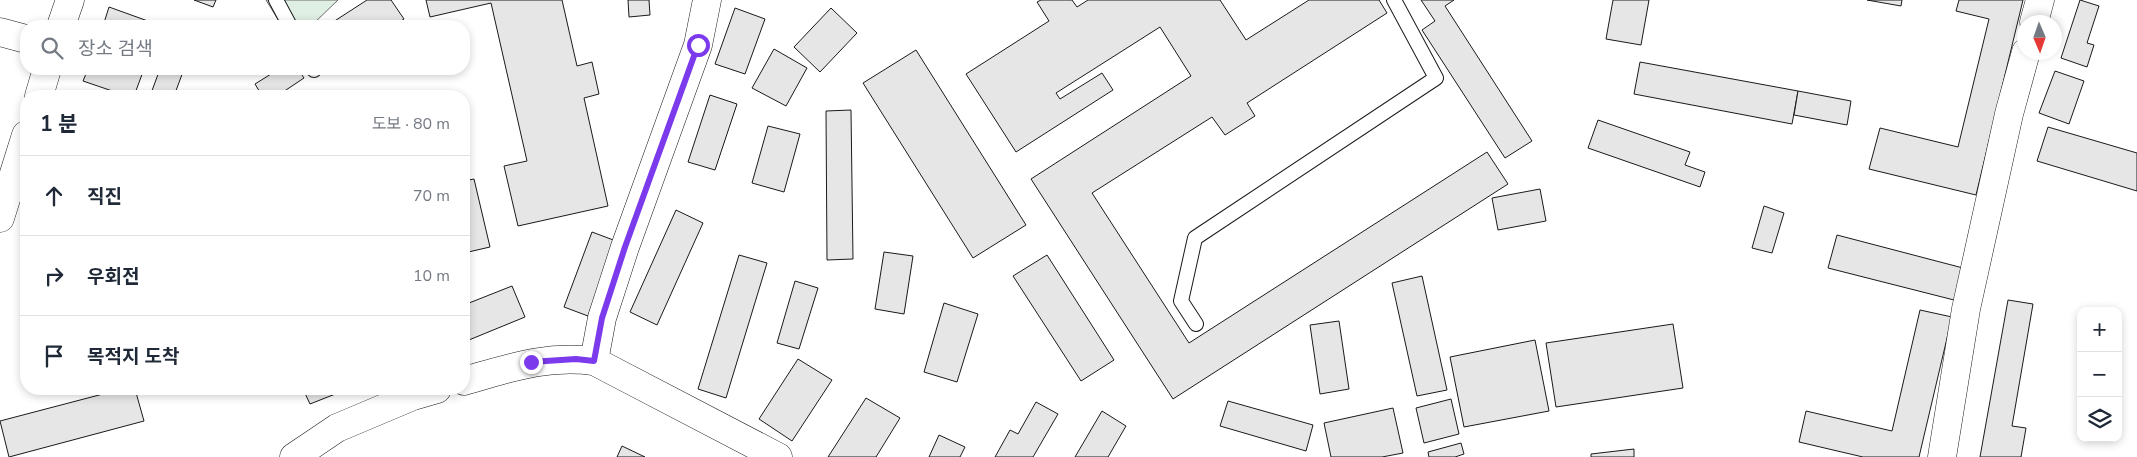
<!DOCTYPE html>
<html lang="ko">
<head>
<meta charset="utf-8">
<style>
  :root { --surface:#fff; --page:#f2f2f3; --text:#1f2937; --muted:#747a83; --line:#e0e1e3 }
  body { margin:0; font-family:"Nunito Sans","Noto Sans KR",sans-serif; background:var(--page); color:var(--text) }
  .controls { position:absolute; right:15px; bottom:15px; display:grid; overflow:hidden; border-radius:10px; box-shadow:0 2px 8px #0003 }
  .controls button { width:45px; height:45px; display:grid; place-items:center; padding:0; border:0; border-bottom:1px solid var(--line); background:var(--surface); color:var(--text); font:25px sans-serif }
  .compass { position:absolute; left:2017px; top:15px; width:45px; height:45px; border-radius:50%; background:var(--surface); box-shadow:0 2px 8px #0003; rotate:178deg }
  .stop { position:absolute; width:15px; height:15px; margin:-11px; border:4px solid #7c3aed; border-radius:50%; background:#fff }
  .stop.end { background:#7c3aed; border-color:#fff; box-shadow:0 1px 5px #0008 }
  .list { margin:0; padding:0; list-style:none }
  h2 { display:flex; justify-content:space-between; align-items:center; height:65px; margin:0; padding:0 20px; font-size:21px }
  h2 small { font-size:16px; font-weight:400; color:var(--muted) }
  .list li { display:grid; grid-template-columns:32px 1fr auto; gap:15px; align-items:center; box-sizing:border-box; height:80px; padding:0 20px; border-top:1px solid var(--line) }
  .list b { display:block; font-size:19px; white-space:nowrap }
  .list em { font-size:16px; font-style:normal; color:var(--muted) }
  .icon { flex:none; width:28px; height:28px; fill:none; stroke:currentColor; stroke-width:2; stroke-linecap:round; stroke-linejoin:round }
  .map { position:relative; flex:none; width:2137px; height:457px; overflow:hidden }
  .search { position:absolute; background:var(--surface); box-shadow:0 2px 8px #0003; left:20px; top:20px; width:450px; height:55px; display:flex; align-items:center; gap:12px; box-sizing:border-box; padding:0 18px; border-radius:20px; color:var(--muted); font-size:19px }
  .panel { position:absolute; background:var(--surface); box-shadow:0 2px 8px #0003; left:20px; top:90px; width:450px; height:305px; border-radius:20px }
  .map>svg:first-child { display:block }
</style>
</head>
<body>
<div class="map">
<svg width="2137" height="457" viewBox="0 0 2137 457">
  <rect width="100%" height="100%" fill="#fff"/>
  <path fill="#e0efe3" stroke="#6a6a6a" d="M266 0H338L311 26H282Z"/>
  <g fill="#e6e6e6" stroke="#1a1a1a">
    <path d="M194 0H216L213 7Z"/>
    <path d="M367 0H391L404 19 392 26H336L333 22Z"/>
    <path d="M426 0H562L577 66 592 62 599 94 584 98 608 206 518 226 504 166 527 161 491 3 430 17Z"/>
    <path d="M628 0H649L650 15 629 17Z"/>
    <path d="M1041 0H1072L1077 7 1088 0H1220L1246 40 1309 0H1379L1387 13 1247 103 1255 116 1225 135 1212 117 1092 193 1189 343 1487 152 1508 184 1173 399 1031 179 1191 76 1160 27 1056 93 1060 99 1102 73 1113 90 1016 152 966 74 1049 21 1037 2Z"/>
    <path d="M1421 0H1454L1445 6 1532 141 1505 158 1422 30 1435 21Z"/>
    <path d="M1613 0H1649L1641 45 1606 39Z"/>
    <path d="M1867 0H1902L1901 6Z"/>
    <path d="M1959 0H2023L1976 195 1869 169 1880 128 1958 147 1989 19 1956 11Z"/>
    <path d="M2080 0 2099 6 2087 43 2094 45 2087 67 2061 58Z"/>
    <path d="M109 7 159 25V26H103Z"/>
    <path d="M735 8 765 19 745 74 715 64Z"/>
    <path d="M831 8 857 33 820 72 794 47Z"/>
    <path d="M774 49 807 68 786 106 752 88Z"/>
    <path d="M916 50 1026 225 973 258 863 83Z"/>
    <path d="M1640 62 1798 91 1792 124 1634 94Z"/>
    <path d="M88 69H144L134 96H127L83 81Z"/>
    <path d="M160 69H184L174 96H150Z"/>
    <path d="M279 69H298L304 78 277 96H256L261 94 255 84Z"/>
    <path d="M2055 71 2084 81 2069 124 2039 113Z"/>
    <path d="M1798 91 1851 101 1847 125 1794 115Z"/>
    <path d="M710 95 737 104 715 170 688 162Z"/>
    <path d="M851 110 853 259 827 260 826 111Z"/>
    <path d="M1598 120 1690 152 1685 165 1705 172 1700 187 1588 148Z"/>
    <path d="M768 126 800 134 784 192 752 183Z"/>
    <path d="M2048 127 2137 153V191L2037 161Z"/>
    <path d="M474 179 490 247 464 253V181Z"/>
    <path d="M1540 189 1546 221 1498 230 1492 198Z"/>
    <path d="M1764 206 1784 213 1772 253 1752 248Z"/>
    <path d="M676 210 703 223 657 325 630 312Z"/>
    <path d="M592 232 616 241 588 316 564 307Z"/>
    <path d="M1837 235 1963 268 1954 300 1828 268Z"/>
    <path d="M884 252 913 256 904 314 875 309Z"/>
    <path d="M739 255 767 263 726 398 698 389Z"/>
    <path d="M1047 255 1114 360 1081 381 1013 276Z"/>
    <path d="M1422 276 1447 390 1417 396 1392 283Z"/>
    <path d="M795 281 818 288 799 349 777 343Z"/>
    <path d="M512 286 525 317 464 342V305Z"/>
    <path d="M2008 300 2033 304 2012 426 2026 428 2021 457H1980Z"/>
    <path d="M944 303 978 314 957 382 924 372Z"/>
    <path d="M1920 310 1952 317 1919 457H1863L1799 442 1806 411 1892 431Z"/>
    <path d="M1339 321 1349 389 1320 394 1310 325Z"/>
    <path d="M1673 324 1683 388 1556 407 1546 343Z"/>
    <path d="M1535 340 1549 411 1464 427 1450 357Z"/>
    <path d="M798 359 832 380 792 441 759 419Z"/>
    <path d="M122 389H135L144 421 9 457 0 421Z"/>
    <path d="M303 389H348L310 404Z"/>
    <path d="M866 398 900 418 876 457H828Z"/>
    <path d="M1451 399 1459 434 1424 443 1416 408Z"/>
    <path d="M1228 401 1313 425 1306 451 1220 426Z"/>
    <path d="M1036 402 1058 414 1033 457H995L1010 430 1018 434Z"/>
    <path d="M1393 408 1403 453 1382 457H1331L1324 423Z"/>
    <path d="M1102 411 1126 426 1108 457H1075Z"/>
    <path d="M939 435 965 447 960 457H929Z"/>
    <path d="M1461 443 1464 454 1455 457H1429L1428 452Z"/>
    <path d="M622 446 645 457H617Z"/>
    <path d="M1634 449V457H1591V454Z"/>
  </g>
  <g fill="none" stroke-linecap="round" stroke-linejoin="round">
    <g stroke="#1a1a1a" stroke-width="16">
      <g id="service">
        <path d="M276 0 290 26"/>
        <path d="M314 69V70"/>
        <path d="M1196 324 1181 301 1195 238 1436 78 1394 0"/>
      </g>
    </g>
    <g stroke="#1a1a1a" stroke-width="29">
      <g id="minor">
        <path d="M707 0 698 45 625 247 602 318 594 361 778 457"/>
        <path d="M2034 22 2040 0"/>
        <path d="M61 26 70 0"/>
        <path d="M0 32 26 39"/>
        <path d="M39 96 47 69"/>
        <path d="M0 218 26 135"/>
        <path d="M464 381C510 368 545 355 594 361"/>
        <path d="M294 457 337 428 413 396 437 389"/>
        <path d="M1942 457 1966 309 2009 114 2026 52"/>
      </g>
    </g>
    <use href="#service" stroke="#fff" stroke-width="14"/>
    <use href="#minor" stroke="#fff" stroke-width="28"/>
  </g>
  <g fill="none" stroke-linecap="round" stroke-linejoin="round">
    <path stroke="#7c3aed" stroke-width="6" d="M531 362 576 359 594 361 602 318 625 247 698 45"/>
  </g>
</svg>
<div class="controls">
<button>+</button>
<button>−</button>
<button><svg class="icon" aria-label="layers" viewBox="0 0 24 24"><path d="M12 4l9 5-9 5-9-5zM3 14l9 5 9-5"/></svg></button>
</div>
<svg class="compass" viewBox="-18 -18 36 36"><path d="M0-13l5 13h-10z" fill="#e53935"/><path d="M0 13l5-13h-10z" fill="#747a83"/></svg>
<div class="stop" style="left:698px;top:45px"></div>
<div class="stop end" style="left:531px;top:362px"></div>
<div class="search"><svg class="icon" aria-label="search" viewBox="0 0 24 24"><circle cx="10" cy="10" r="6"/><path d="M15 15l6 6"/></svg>장소 검색</div>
<section class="panel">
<h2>1 분<small>도보 · 80 m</small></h2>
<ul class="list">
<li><svg class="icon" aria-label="ahead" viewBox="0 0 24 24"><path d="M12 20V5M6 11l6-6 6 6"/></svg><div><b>직진</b></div><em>70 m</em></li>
<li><svg class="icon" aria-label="right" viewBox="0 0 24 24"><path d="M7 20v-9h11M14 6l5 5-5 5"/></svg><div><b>우회전</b></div><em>10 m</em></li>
<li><svg class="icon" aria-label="arrive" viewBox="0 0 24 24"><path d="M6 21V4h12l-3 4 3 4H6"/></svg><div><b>목적지 도착</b></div></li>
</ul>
</section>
</div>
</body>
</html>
